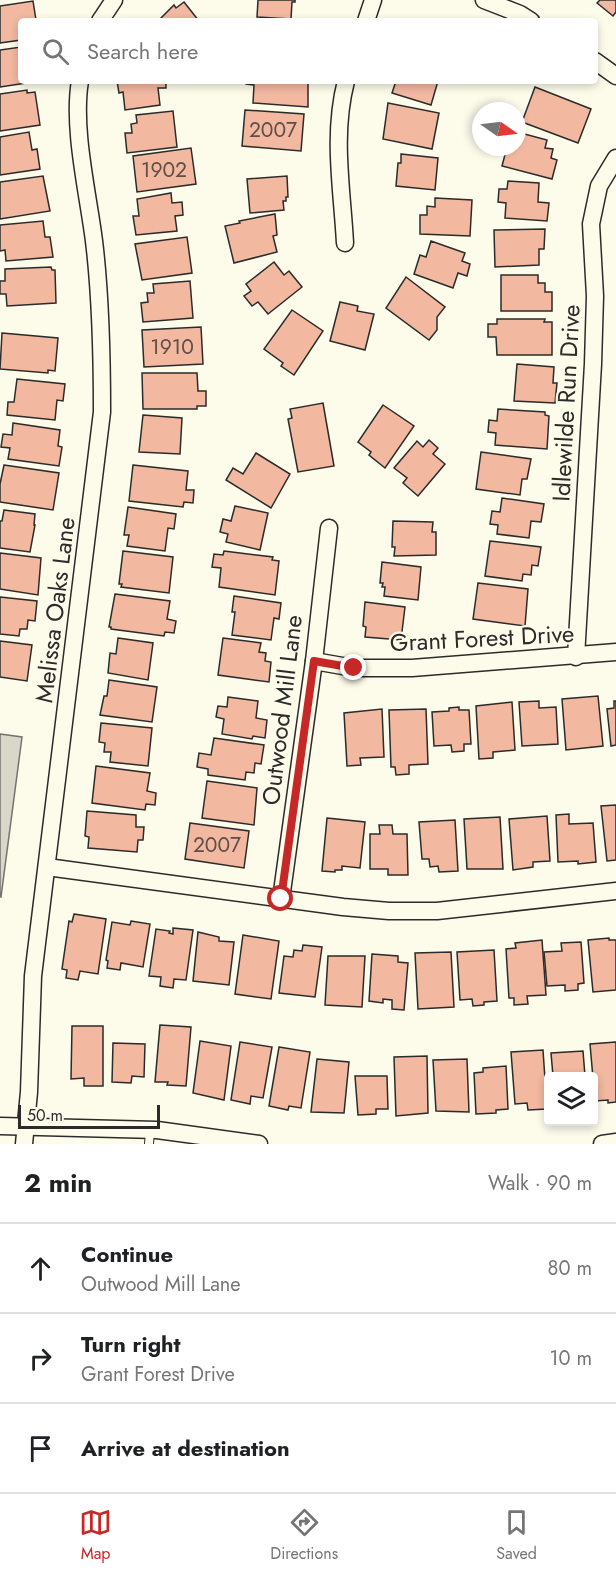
<!DOCTYPE html>
<html lang="en">
<head>
<meta charset="utf-8">
<style>
  :root { --surface:#fff; --page:#f6f6f6; --text:#202124; --muted:#757577; --line:#e0e0e0; --accent:#c62828 }
  body { margin:0; font-family:Jost,sans-serif; background:var(--page); color:var(--text) }
  .controls { position:absolute; right:18px; bottom:18px; display:grid; overflow:hidden; border-radius:6px; box-shadow:0 3px 9px #0003 }
  .controls button { width:54px; height:54px; display:grid; place-items:center; padding:0; border:0; border-bottom:2px solid var(--line); background:var(--surface); color:var(--text); font:30px sans-serif }
  .compass { position:absolute; left:472px; top:102px; width:54px; height:54px; border-radius:50%; background:var(--surface); box-shadow:0 3px 9px #0003; rotate:104deg }
  .scale { position:absolute; left:18px; bottom:15px; width:142px; box-sizing:border-box; padding-left:6px; border:3px solid #2b2b2b; border-top:0; font-size:16px; line-height:21px; white-space:nowrap; color:#2b2b2b; -webkit-text-stroke:4px #fdfbea; paint-order:stroke }
  .stop { position:absolute; width:18px; height:18px; margin:-14px; border:4px solid #c62828; border-radius:50%; background:#fff }
  .stop.end { background:#c62828; border-color:#fff; box-shadow:0 2px 6px #0008 }
  .list { margin:0; padding:0; list-style:none }
  h2 { display:flex; justify-content:space-between; align-items:center; height:78px; margin:0; padding:0 24px; font-size:26px }
  h2 small { font-size:20px; font-weight:400; color:var(--muted) }
  .list li { display:grid; grid-template-columns:39px 1fr auto; gap:18px; align-items:center; box-sizing:border-box; height:90px; padding:0 24px; border-top:2px solid var(--line) }
  .list b { display:block; font-size:22px; white-space:nowrap }
  .list p { margin:0; font-size:20px; white-space:nowrap; color:var(--muted) }
  .list em { font-size:20px; font-style:normal; color:var(--muted) }
  .icon { flex:none; width:33px; height:33px; fill:none; stroke:currentColor; stroke-width:2; stroke-linecap:round; stroke-linejoin:round }
  .map { position:relative; flex:none; width:616px; height:1144px; overflow:hidden }
  .search { position:absolute; background:var(--surface); box-shadow:0 3px 9px #0003; left:18px; right:18px; top:18px; height:66px; display:flex; align-items:center; gap:15px; box-sizing:border-box; padding:0 21px; border-radius:6px; color:var(--muted); font-size:22px }
  .sheet { height:348px; background:var(--surface) }
  nav { display:flex; justify-content:space-around; align-items:center; box-sizing:border-box; height:84px; border-top:2px solid var(--line); background:var(--surface); font-size:16px; color:var(--muted) }
  nav a { display:grid; justify-items:center; gap:3px }
  nav .on { color:var(--accent) }
  .map>svg:first-child { display:block }
</style>
</head>
<body>
<div class="map">
<svg width="616" height="1144" viewBox="0 0 616 1144">
  <rect width="100%" height="100%" fill="#fdfbea"/>
  <path fill="#d8d7c9" stroke="#74746e" stroke-width="1.5" d="M0 734 22 737 1 897H0Z"/>
  <g fill="#f2b8a0" stroke="#2b2b2b" stroke-width="1.5">
    <path d="M258 0H295V2H292L291 19 257 17Z"/>
    <path d="M600 0H616V12L613 16 597 3Z"/>
    <path d="M33 1 36 20 21 21V40L0 43V6Z"/>
    <path d="M184 2 199 21H158L174 5 176 8Z"/>
    <path d="M21 47V81H40L0 87V50Z"/>
    <path d="M117 81H166V88H158L160 105 125 110 123 92 119 93Z"/>
    <path d="M246 81H308V107L253 103 254 85 246 84Z"/>
    <path d="M396 81H438L431 105 392 93Z"/>
    <path d="M535 87 591 109 578 143 522 122Z"/>
    <path d="M27 90V93L35 92 40 125 0 131V94Z"/>
    <path d="M388 103 439 113 432 149 383 139Z"/>
    <path d="M245 110 304 114 301 151 242 146Z"/>
    <path d="M173 111 177 147 127 153 125 133H132L131 124 137 123 136 115Z"/>
    <path d="M29 132 32 150 37 149 40 169 0 175V137Z"/>
    <path d="M517 132 547 140 545 148 553 149 551 158 557 160 552 179 502 166 507 147H517Z"/>
    <path d="M191 148 196 184 137 192 133 156Z"/>
    <path d="M401 154 438 158 435 190 396 186 398 163H401Z"/>
    <path d="M43 176 50 211 0 219V182Z"/>
    <path d="M287 176 288 197H286V201H283L284 210 250 213 247 179Z"/>
    <path d="M508 181 539 183 538 202 549 203 547 221 505 218 506 203 498 202 499 189H507Z"/>
    <path d="M171 193 172 203 182 202 183 215 175 216 177 231 136 235 133 216H139L137 199Z"/>
    <path d="M435 198 472 200 470 236 420 234V215H427V206L435 207Z"/>
    <path d="M275 214 277 235 273 236 277 252 234 263 225 226 240 223 239 221Z"/>
    <path d="M43 221 45 237H50L53 257 6 261 5 250 0 251V225Z"/>
    <path d="M545 229 544 249H539V265L495 267 494 230Z"/>
    <path d="M187 237 192 273 142 280 135 244Z"/>
    <path d="M431 241 465 253 462 261 470 264 467 276 458 273 453 288 414 274 420 255 426 257Z"/>
    <path d="M274 262 284 275 289 271 302 287 268 314 258 302 252 306 244 296 251 291 246 284Z"/>
    <path d="M51 267 52 270H55L56 303 7 306 6 294H0V281H5V269Z"/>
    <path d="M501 275H538V283H545V292H552V311H501Z"/>
    <path d="M406 277 445 307 437 317V330L429 340 386 308Z"/>
    <path d="M190 281 193 318 143 322 141 303 148 302 147 293H154L153 284Z"/>
    <path d="M340 302 358 306 357 311 374 314 365 350 330 341Z"/>
    <path d="M292 310 323 331 294 375 281 366 283 363 264 349Z"/>
    <path d="M497 319H545L544 322H552V355H497L496 337H488V324H497Z"/>
    <path d="M201 327 203 364 144 367 142 330Z"/>
    <path d="M2 333 58 338 55 371 48 370V373L0 369Z"/>
    <path d="M517 364 554 367 553 383H557L555 403 514 401Z"/>
    <path d="M142 373H197L198 391H206V406H197V409H143Z"/>
    <path d="M17 379 65 384 63 401 57 400 55 420 7 415 8 402H14Z"/>
    <path d="M323 403 334 466 298 472 288 419 292 418 290 409Z"/>
    <path d="M383 405 414 426 385 468 369 455 371 452 358 442Z"/>
    <path d="M498 409 545 412V415L549 416 547 449 495 445 496 433 488 432 489 420 497 421Z"/>
    <path d="M143 415 182 418 180 454 139 452Z"/>
    <path d="M13 423 60 430 58 446 62 447 59 466 8 459 10 448 1 447 3 434 12 435Z"/>
    <path d="M429 440 438 448 433 454 445 464 418 496 403 483 407 478 394 468 417 441 423 447Z"/>
    <path d="M481 452 531 459 527 479H522L520 495 476 489Z"/>
    <path d="M256 453 290 474 271 508 226 480 233 468 243 474Z"/>
    <path d="M4 465 59 473 53 510 0 502V484Z"/>
    <path d="M133 465 188 471 186 490H194L193 503 184 502 183 507 129 501Z"/>
    <path d="M502 498 544 504 541 522 531 521 529 538 497 534 498 525 490 524 492 511 500 512Z"/>
    <path d="M235 506 268 513 260 550 226 542 228 534 220 532 223 519 231 521Z"/>
    <path d="M128 507 176 514 174 529 168 528 165 551 127 546 129 535H124Z"/>
    <path d="M4 510 35 514 34 525H35L30 552 0 548V521H2Z"/>
    <path d="M393 521 433 522 432 532H436V555L394 556 395 547H392Z"/>
    <path d="M490 541 541 547 538 566 532 565 531 575 523 574 522 581 485 576Z"/>
    <path d="M123 551 173 557 169 593 121 587 122 584H119Z"/>
    <path d="M224 551 273 557 272 560 279 561 275 595 219 587 221 568 212 567 214 554 223 555Z"/>
    <path d="M0 553 41 558 38 595 0 589Z"/>
    <path d="M382 562 421 567 418 600 384 596 385 587H382L383 583H380Z"/>
    <path d="M478 583 528 589 525 626 473 619Z"/>
    <path d="M115 594 170 601 167 619 176 621 174 633 165 632 164 636 111 629V627H109Z"/>
    <path d="M234 596 281 603 279 619 274 618 271 640 232 635 235 612H232Z"/>
    <path d="M0 597 37 601 35 621 28 620 27 629H20L19 636 0 634Z"/>
    <path d="M365 602 405 607 401 640 365 637 366 627 363 626Z"/>
    <path d="M118 638 153 643 148 680 108 673 110 653 116 654Z"/>
    <path d="M223 638 261 643 259 652 266 653 265 661 271 662 269 682 218 675Z"/>
    <path d="M0 641 32 645 27 681 0 677Z"/>
    <path d="M109 680 157 687 152 722 100 715 104 696H107Z"/>
    <path d="M598 696 603 746 566 750 562 699Z"/>
    <path d="M228 697 258 701 256 718 267 720 265 738 253 736 252 739 222 734 224 719 216 717 218 706 227 707Z"/>
    <path d="M539 701V708L556 707 558 744 522 746 519 702Z"/>
    <path d="M614 701H616V745L611 746 607 709 614 708Z"/>
    <path d="M512 702 515 750 493 752V758L479 759 476 706Z"/>
    <path d="M459 707V710H469L471 744H464V751L452 752 451 745 434 746 432 712 449 711V708Z"/>
    <path d="M382 709 384 757 360 758 361 765 347 766 344 713Z"/>
    <path d="M426 709 428 764 409 765V774L396 775 395 767H391L389 710Z"/>
    <path d="M101 723 152 728 148 766 110 762 111 752H104L105 743 99 742Z"/>
    <path d="M214 738 264 745 261 764 255 763 254 773 246 772 245 780 208 775V769L197 767 199 753 211 755Z"/>
    <path d="M96 766 150 773 147 791 156 793 155 805 146 804 145 810 92 803Z"/>
    <path d="M207 781 257 788 254 825 202 818Z"/>
    <path d="M616 805V860L607 861 601 806Z"/>
    <path d="M87 811 136 815V827H144L143 840H138L137 852 88 848 89 837 85 836Z"/>
    <path d="M569 814V824L593 823 596 862 578 864V861L558 862 556 815Z"/>
    <path d="M547 816 550 861 533 862V867L513 870 509 819Z"/>
    <path d="M500 817 503 869H467L464 819Z"/>
    <path d="M327 818 365 822 360 868 342 866V870H335V872L322 871Z"/>
    <path d="M455 820 458 871 439 872 438 866 430 867 429 859H422L419 822Z"/>
    <path d="M190 823 249 831 244 868 185 859Z"/>
    <path d="M379 825H392L393 834H407L408 875H388V869H370V834H380Z"/>
    <path d="M74 914 106 919 98 974 80 971 78 980 66 978 67 970 62 969 69 921 72 922Z"/>
    <path d="M131 921 150 924 143 967 121 963 120 970 107 968 108 961 106 960 112 922 130 925Z"/>
    <path d="M173 928 193 930 186 980 174 979 173 988 160 986 161 977 149 976 156 929 170 931 169 933 173 934Z"/>
    <path d="M198 932 219 937V941L234 942 229 985 193 981Z"/>
    <path d="M243 935 279 941 271 999 235 994Z"/>
    <path d="M609 938V940H616V990L593 992 588 940Z"/>
    <path d="M542 940 546 995 527 996 528 1004 514 1005V998H509L506 949 516 948 515 943Z"/>
    <path d="M581 942 584 983 578 984V990L565 991V985L547 986 544 952 562 951 561 943Z"/>
    <path d="M303 945 322 947 315 997 279 993 284 956 293 957 294 950 302 951Z"/>
    <path d="M494 950 497 1001 484 1002V1005L473 1006 472 999 460 1000 457 952Z"/>
    <path d="M451 952 454 1007 418 1009 415 953Z"/>
    <path d="M372 954 398 956V962L408 963 404 1010 392 1009V1000L383 999V1003L369 1001Z"/>
    <path d="M328 956H365L362 1007 325 1005Z"/>
    <path d="M160 1025 191 1027 186 1086 167 1085 168 1082H155Z"/>
    <path d="M72 1026H103V1086H84V1078L71 1079Z"/>
    <path d="M200 1041 231 1046 224 1100 193 1093Z"/>
    <path d="M240 1042 272 1047 263 1098 251 1096 250 1104 231 1100Z"/>
    <path d="M616 1042V1102L608 1103V1100L595 1101 590 1044Z"/>
    <path d="M113 1043 145 1044 144 1077 132 1076 131 1083 112 1082Z"/>
    <path d="M279 1047 310 1052 301 1108 289 1106 288 1110 269 1106Z"/>
    <path d="M543 1050 547 1109 528 1110 527 1103 515 1104 511 1052Z"/>
    <path d="M583 1051 585 1076H553L551 1053Z"/>
    <path d="M427 1056 428 1113 396 1116 394 1057Z"/>
    <path d="M317 1059 349 1062 344 1113 311 1112Z"/>
    <path d="M467 1059 469 1112 436 1111 433 1060Z"/>
    <path d="M506 1066 508 1109 496 1110V1113L476 1114 474 1073 483 1072V1068Z"/>
    <path d="M355 1076H387L388 1109H376V1114L358 1115Z"/>
  </g>
  <g fill="none" stroke-linecap="round" stroke-linejoin="round">
    <g stroke="#2b2b2b" stroke-width="10">
      <path id="service" d="M149 1144 150 1130"/>
    </g>
    <g stroke="#2b2b2b" stroke-width="19">
      <g id="minor">
        <path d="M484 0 520 14 531 21"/>
        <path d="M100 21 114 0"/>
        <path d="M366 21 373 0"/>
        <path d="M595 61 616 76"/>
        <path d="M345 243C342 188 332 135 346 81"/>
        <path d="M576 657 593 364 595 296 591 224 599 186 616 158"/>
        <path d="M314 661 354 668H412L616 652"/>
        <path d="M47 867 343 907 389 911H437L616 891"/>
        <path d="M281 899 314 661 329 528"/>
        <path d="M0 1126 157 1130 259 1144"/>
        <path d="M24 1144 29 1092 33 976 102 412C102 355 101 298 94 241 88 193 72 128 80 81"/>
        <path d="M602 1144 616 1142"/>
      </g>
    </g>
    <use href="#service" stroke="#fdfbea" stroke-width="8"/>
    <use href="#minor" stroke="#fdfbea" stroke-width="16"/>
  </g>
  <g fill="none" stroke-linecap="round" stroke-linejoin="round">
    <path stroke="#c62828" stroke-width="8" d="M281 899 314 661 354 668"/>
  </g>
  <g text-anchor="middle" dominant-baseline="central" stroke-width="4.5" stroke-linejoin="round" paint-order="stroke">
    <g font-size="21" fill="#5d4e48">
      <text x="273" y="130">2007</text>
      <text x="164" y="170">1902</text>
      <text x="172" y="347">1910</text>
      <text x="217" y="845">2007</text>
    </g>
    <g font-size="24" fill="#2b2b2b" stroke="#fdfbea">
      <text transform="translate(566 403) rotate(-87)">Idlewilde Run Drive</text>
      <text transform="translate(55 610) rotate(-83)">Melissa Oaks Lane</text>
      <text transform="translate(482 638) rotate(-3)">Grant Forest Drive</text>
      <text transform="translate(282 710) rotate(-83)">Outwood Mill Lane</text>
    </g>
  </g>
</svg>
<div class="controls">
<button><svg class="icon" aria-label="layers" viewBox="0 0 24 24"><path d="M12 4l9 5-9 5-9-5zM3 14l9 5 9-5"/></svg></button>
</div>
<svg class="compass" viewBox="-18 -18 36 36"><path d="M0-13l5 13h-10z" fill="#e53935"/><path d="M0 13l5-13h-10z" fill="#757577"/></svg>
<div class="scale">50 m</div>
<div class="stop" style="left:281px;top:899px"></div>
<div class="stop end" style="left:354px;top:668px"></div>
<div class="search"><svg class="icon" aria-label="search" viewBox="0 0 24 24"><circle cx="10" cy="10" r="6"/><path d="M15 15l6 6"/></svg>Search here</div>
</div>
<section class="sheet">
<h2>2 min<small>Walk · 90 m</small></h2>
<ul class="list">
<li><svg class="icon" aria-label="ahead" viewBox="0 0 24 24"><path d="M12 20V5M6 11l6-6 6 6"/></svg><div><b>Continue</b><p>Outwood Mill Lane</p></div><em>80 m</em></li>
<li><svg class="icon" aria-label="right" viewBox="0 0 24 24"><path d="M7 20v-9h11M14 6l5 5-5 5"/></svg><div><b>Turn right</b><p>Grant Forest Drive</p></div><em>10 m</em></li>
<li><svg class="icon" aria-label="arrive" viewBox="0 0 24 24"><path d="M6 21V4h12l-3 4 3 4H6"/></svg><div><b>Arrive at destination</b></div></li>
</ul>
</section>
<nav>
<a class="on"><svg class="icon" aria-label="map" viewBox="0 0 24 24"><path d="M3 6l6-2 6 2 6-2v14l-6 2-6-2-6 2zM9 4v14M15 6v14"/></svg>Map</a>
<a><svg class="icon" aria-label="directions" viewBox="0 0 24 24"><path d="M12 3l9 9-9 9-9-9zM9 14v-3h6M13 9l2 2-2 2"/></svg>Directions</a>
<a><svg class="icon" aria-label="saved" viewBox="0 0 24 24"><path d="M7 4h10v16l-5-4-5 4z"/></svg>Saved</a>
</nav>
</body>
</html>
